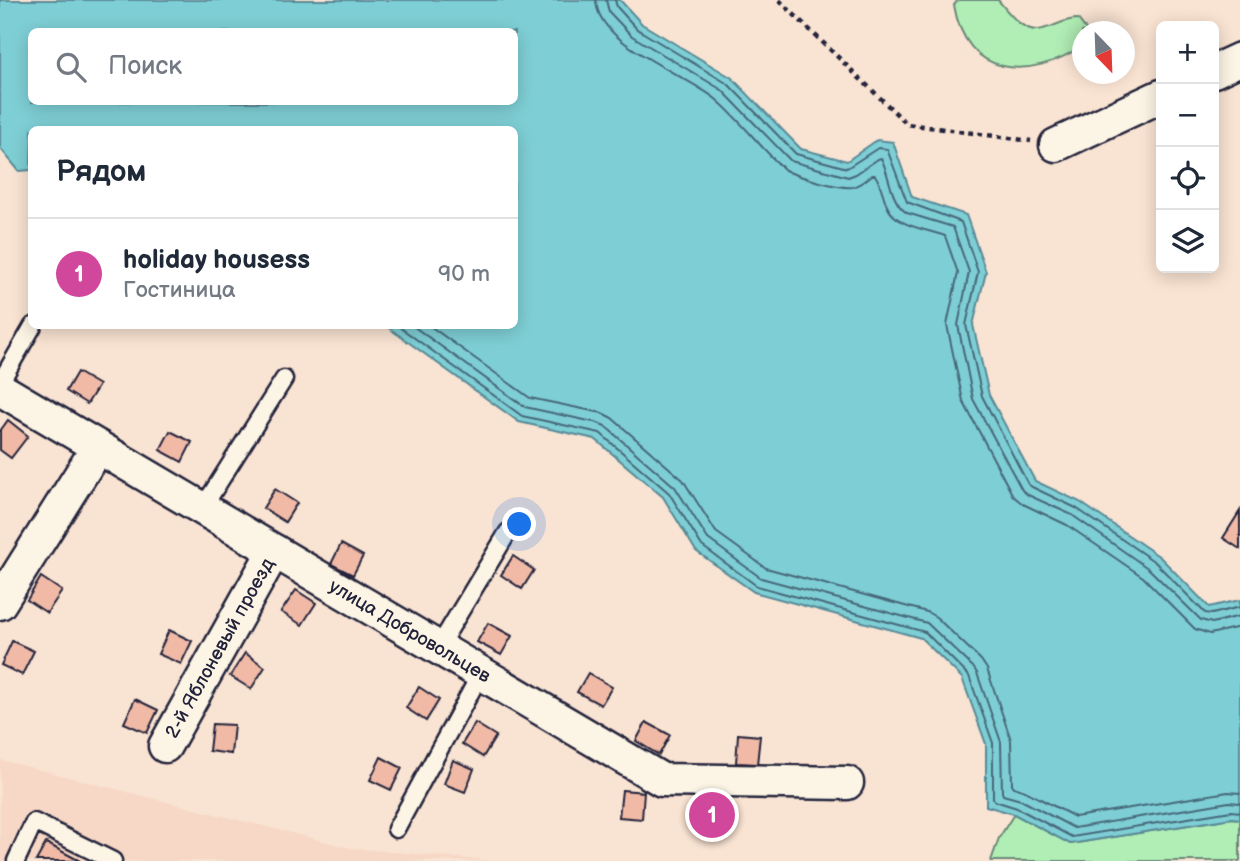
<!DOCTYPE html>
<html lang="ru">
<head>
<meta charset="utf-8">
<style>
  :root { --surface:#fff; --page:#f6f6f7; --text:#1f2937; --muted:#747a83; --line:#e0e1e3; --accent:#7c3aed }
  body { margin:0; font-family:"Balsamiq Sans",sans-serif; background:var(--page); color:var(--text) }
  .controls { position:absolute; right:21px; top:21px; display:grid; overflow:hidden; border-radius:10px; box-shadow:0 4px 18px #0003 }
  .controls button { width:63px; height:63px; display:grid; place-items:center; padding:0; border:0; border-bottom:2px solid var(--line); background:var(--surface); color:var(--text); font:35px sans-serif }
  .compass { position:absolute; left:1072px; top:21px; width:63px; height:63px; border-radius:50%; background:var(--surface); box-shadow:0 4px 18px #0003; rotate:157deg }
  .you { position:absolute; left:520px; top:525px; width:24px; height:24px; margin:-18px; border:5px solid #fff; border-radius:50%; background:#1a73e8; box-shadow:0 0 0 10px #1a73e833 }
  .badge { display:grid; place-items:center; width:46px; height:46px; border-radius:50%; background:var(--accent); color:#fff; font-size:23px; font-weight:700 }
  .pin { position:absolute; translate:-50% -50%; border:4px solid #fff; box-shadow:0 2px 7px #0006 }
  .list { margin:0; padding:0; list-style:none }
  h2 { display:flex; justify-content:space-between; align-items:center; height:91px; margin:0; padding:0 28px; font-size:30px }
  h2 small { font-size:23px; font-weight:400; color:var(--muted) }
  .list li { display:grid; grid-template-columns:46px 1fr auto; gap:21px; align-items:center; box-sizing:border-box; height:112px; padding:0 28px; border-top:2px solid var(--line) }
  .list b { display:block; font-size:26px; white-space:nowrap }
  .list p { margin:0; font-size:23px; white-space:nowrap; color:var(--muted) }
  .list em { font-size:23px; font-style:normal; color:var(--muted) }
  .icon { flex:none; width:38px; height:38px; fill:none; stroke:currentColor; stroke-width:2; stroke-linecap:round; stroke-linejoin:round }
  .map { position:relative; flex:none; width:1240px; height:861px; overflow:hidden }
  .search { position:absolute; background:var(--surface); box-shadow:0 4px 18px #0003; left:28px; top:28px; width:490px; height:77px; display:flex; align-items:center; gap:18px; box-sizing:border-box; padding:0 24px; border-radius:10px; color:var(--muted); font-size:26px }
  .panel { position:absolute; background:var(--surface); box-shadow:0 4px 18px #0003; left:28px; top:126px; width:490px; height:203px; border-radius:10px }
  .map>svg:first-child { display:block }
</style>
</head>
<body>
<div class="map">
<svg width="1240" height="861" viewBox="0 0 1240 861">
  <rect width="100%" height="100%" fill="#f9e3d2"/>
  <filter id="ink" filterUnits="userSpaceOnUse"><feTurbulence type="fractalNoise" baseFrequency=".0143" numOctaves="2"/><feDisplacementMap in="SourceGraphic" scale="14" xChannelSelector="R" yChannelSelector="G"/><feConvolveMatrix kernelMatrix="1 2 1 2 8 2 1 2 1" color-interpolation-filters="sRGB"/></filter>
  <g filter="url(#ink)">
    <path fill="#f7d7c5" d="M0 760 350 848 491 861H0Z"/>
    <g fill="#b1eeb5" stroke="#6a8878" stroke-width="2">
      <path d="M958 0H998C1008 12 1021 31 1039 30 1040 30 1049 27 1050 27 1061 23 1067 19 1078 19L1087 31 1082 32V46C1029 81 966 78 954 5Z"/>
      <path d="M1014 814 1071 844 1232 818 1240 819V861H991L999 838Z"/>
    </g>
    <path fill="#7ecfd5" stroke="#598a97" stroke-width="2" fill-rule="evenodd" d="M0 0H620L642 24 732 78 801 149 847 161 877 140 893 142 912 197 966 215 986 272 973 325 989 395 1035 481 1080 502 1160 557 1209 607 1240 600V819L1232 818 1070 844 1014 814 986 806V744L962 678 921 638 754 592 696 551 663 497 595 439 519 422 386 326H514V130H32L31 170 19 171 0 148ZM32 32H514V102H32Z"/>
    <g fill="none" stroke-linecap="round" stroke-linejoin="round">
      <g stroke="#476779" stroke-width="2">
        <path d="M596 0C597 45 687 74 717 100 741 121 761 148 785 170 796 176 840 189 852 187 860 185 866 180 872 175H875C881 184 883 196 887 206 896 227 927 229 945 236L958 273 947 325 963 401 1013 496 1023 504 1067 525 1143 577 1195 629 1210 634 1240 627"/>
        <path d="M606 0 609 12 632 36 722 90 791 161 848 177 856 174 878 159 881 158C890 175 890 202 907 213L953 227 969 272 958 325 973 399 1022 490 1028 495 1072 515 1149 569 1201 620 1212 623 1240 616"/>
        <path d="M615 0 617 7 637 29 728 84 796 154 847 168 878 148 887 149 907 202 961 222 978 272 966 325 982 396 1028 484 1032 487 1076 508 1155 562 1205 613 1212 614 1240 607"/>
        <path d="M398 326 522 416 600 433 669 493 702 546 757 586 925 632 969 676 993 743V798L995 801 1017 808 1072 837 1231 811 1240 812"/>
        <path d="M413 326 525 407 598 423 605 426 675 487 708 539 761 578 927 623 973 667 977 673 1001 742 1002 792 1003 795 1021 800 1074 828 1229 802 1240 803"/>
        <path d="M430 326 530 398 602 413 612 418 683 480 716 532 766 568 927 612 936 617 981 660 987 669 1011 740 1012 784 1014 787 1025 791 1075 817 1228 792 1240 793"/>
      </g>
    </g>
    <g fill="#f1baa6" stroke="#22223b" stroke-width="2">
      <path d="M77 372 99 385 87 404 66 391Z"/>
      <path d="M8 420 28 436 11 458 0 450V431Z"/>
      <path d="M170 431 192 442 182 462 160 450Z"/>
      <path d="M275 489 297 503 285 522 263 508Z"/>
      <path d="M1240 511V549L1223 538Z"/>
      <path d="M341 544 363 556 353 575 331 564Z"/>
      <path d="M513 556 534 570 522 589 501 575Z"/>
      <path d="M41 577 62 591 47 613 27 600Z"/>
      <path d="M296 590 316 603 302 625 281 612Z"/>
      <path d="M488 623 512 636 501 655 477 642Z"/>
      <path d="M169 630 192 641 181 664 158 654Z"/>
      <path d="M12 641 34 651 22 675 1 665Z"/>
      <path d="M245 653 265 667 251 689 230 676Z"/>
      <path d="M588 673 612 687 601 705 577 692Z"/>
      <path d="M419 687 439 700 426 721 406 708Z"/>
      <path d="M135 699 158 710 147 733 124 723Z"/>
      <path d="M646 722 670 735 659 755 636 741Z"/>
      <path d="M475 723 496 736 483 757 462 744Z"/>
      <path d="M212 724 234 725 231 754 209 751Z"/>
      <path d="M738 734 760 736 757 764 736 763Z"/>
      <path d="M381 757 402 768 391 790 370 780Z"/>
      <path d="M453 760 474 769 465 792 444 784Z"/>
      <path d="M622 790 644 792 642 819 619 817Z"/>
      <path d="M696 800 719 804 715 830 692 827Z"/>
      <path d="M46 843 80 861H36Z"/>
    </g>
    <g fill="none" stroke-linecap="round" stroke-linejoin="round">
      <g stroke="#22223b" stroke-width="21">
        <g id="service">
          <path d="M0 383 33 326"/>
          <path d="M202 509 284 379"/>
          <path d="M438 648 508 532"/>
          <path d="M396 829 481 673"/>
          <path d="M16 861 34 822 113 861"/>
        </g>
      </g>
      <g stroke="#22223b" stroke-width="37">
        <g id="minor">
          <path d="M1214 71 1240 59"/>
          <path d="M1056 145 1161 96"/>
          <path id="s1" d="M0 389 662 780 847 783"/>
          <path d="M0 603 98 447"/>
          <path id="s2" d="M165 746 274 551"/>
        </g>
      </g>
      <path stroke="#22223b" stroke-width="4.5" stroke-dasharray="5 5" stroke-linecap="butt" d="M779 0 907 124 1031 141"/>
      <use href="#service" stroke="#fcf5e5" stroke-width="16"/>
      <use href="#minor" stroke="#fcf5e5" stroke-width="32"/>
    </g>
  </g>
  <g text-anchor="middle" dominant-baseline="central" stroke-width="5" stroke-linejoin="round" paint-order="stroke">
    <g font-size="19" fill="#22223b" stroke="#fcf5e5">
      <text stroke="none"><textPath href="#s1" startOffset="476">улица Добровольцев</textPath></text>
      <text stroke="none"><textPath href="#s2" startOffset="112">2-й Яблоневый проезд</textPath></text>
    </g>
  </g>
</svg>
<div class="controls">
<button>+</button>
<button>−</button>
<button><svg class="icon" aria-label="locate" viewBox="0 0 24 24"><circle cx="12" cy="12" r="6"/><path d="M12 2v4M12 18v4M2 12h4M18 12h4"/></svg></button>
<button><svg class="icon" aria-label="layers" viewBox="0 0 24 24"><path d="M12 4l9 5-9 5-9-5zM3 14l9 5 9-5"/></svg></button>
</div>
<svg class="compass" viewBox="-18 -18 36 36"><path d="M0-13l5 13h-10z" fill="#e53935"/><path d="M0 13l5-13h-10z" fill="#747a83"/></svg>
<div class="you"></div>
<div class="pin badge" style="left:712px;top:815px;background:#d1479c">1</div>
<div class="search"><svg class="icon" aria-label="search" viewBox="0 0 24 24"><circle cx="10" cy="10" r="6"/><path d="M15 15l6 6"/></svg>Поиск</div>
<section class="panel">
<h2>Рядом<small></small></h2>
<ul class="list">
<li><span class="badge" style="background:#d1479c">1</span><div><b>holiday housess</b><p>Гостиница</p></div><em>90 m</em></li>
</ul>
</section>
</div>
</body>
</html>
